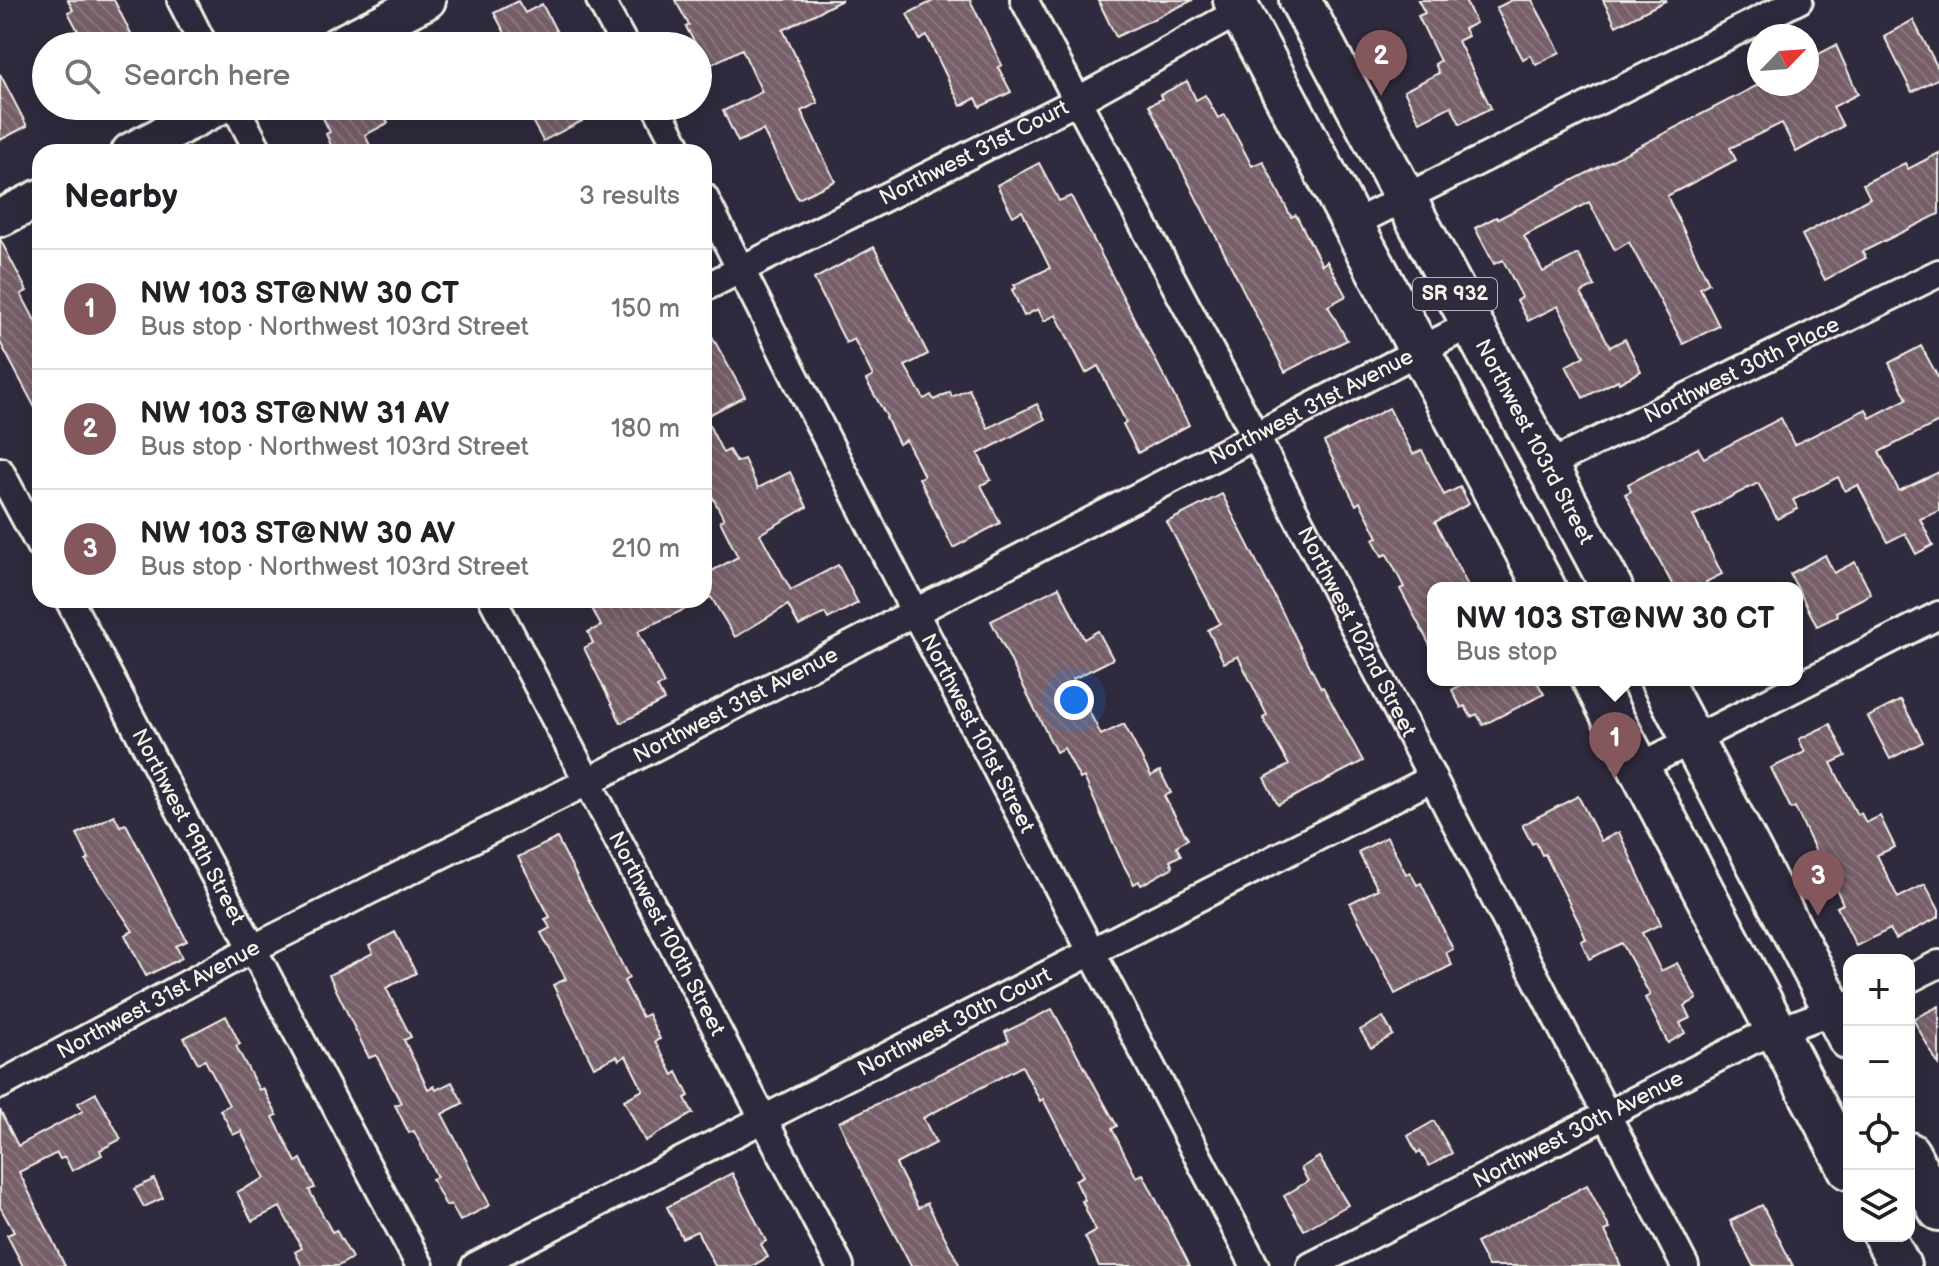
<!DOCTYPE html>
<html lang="en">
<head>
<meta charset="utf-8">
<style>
  :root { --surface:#fff; --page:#f2f2f2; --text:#202124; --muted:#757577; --line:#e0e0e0; --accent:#84575d }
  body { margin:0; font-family:"Balsamiq Sans",sans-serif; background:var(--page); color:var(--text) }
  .controls { position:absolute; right:24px; bottom:24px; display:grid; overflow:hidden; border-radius:16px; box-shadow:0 8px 32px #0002 }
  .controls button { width:72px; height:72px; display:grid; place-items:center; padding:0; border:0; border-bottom:2px solid var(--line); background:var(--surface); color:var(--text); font:40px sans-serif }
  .compass { position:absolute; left:1747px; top:24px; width:72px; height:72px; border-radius:50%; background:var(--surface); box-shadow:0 8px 32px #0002; rotate:65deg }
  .you { position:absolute; left:1074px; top:700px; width:28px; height:28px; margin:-20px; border:6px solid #fff; border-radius:50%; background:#1a73e8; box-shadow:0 0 0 12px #1a73e833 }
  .badge { display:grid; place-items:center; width:52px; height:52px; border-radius:50%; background:var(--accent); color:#fff; font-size:26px; font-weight:700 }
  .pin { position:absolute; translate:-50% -66px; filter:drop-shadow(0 2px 4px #0008) }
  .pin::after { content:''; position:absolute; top:42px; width:28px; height:24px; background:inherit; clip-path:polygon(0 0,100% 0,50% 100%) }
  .popup { position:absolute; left:1427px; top:582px; width:376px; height:104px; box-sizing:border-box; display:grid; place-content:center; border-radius:16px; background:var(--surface); filter:drop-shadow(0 2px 6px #0005); font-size:26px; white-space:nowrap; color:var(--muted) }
  .popup b { font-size:30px; color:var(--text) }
  .popup::after { content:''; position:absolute; left:50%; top:100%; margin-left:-16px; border:16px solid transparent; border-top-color:var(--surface) }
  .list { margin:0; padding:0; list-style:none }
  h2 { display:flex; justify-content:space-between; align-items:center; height:104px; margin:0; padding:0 32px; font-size:34px }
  h2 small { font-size:26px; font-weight:400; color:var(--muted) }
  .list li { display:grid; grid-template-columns:52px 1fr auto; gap:24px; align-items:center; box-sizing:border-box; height:120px; padding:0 32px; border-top:2px solid var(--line) }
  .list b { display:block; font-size:30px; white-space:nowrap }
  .list p { margin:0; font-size:26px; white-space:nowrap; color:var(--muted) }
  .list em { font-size:26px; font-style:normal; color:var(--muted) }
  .icon { flex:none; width:44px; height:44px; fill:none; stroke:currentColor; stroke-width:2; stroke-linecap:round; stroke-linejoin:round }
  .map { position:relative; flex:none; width:1939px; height:1266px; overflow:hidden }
  .search { position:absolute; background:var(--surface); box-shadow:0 8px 32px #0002; left:32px; top:32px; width:680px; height:88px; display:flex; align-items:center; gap:20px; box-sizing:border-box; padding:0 28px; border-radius:44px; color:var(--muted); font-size:30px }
  .panel { position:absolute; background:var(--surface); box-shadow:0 8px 32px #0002; left:32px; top:144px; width:680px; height:464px; border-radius:24px }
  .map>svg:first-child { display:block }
</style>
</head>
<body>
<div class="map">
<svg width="1939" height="1266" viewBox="0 0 1939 1266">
  <defs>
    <pattern id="building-back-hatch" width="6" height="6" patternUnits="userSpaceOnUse" patternTransform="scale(2)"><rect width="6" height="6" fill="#765e69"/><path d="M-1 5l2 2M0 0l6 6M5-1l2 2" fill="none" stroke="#8a767e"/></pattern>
  </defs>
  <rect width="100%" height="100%" fill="#2f2a3d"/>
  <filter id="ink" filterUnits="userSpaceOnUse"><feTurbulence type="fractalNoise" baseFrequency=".0125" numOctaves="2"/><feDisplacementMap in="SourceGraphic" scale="16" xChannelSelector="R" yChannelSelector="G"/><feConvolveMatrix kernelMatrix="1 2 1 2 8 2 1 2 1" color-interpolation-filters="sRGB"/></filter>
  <g filter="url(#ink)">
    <g fill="url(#building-back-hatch)" stroke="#f4f1e8" stroke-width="2">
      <path d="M68 0H114L137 46H86L68 12 73 10Z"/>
      <path d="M675 0H842L783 30 818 103 801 111 835 181 798 199 763 130 738 142 723 111 762 92 742 49 708 66 686 27 689 25Z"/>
      <path d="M935 0H970L1002 65 998 67 1011 92 980 107 976 98 961 106 927 36 920 40 907 14Z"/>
      <path d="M1098 0H1193L1116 37Z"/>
      <path d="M1418 0H1465L1476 23 1464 29 1468 36 1458 41 1491 108 1460 124 1451 106 1420 122 1404 91 1439 73 1435 64 1440 61 1418 16 1425 13Z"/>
      <path d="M1512 0H1532L1560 52 1536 65 1530 55 1523 59 1496 8Z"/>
      <path d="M1603 0H1667L1616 26Z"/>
      <path d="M518 1 525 13 542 4 561 40 548 46H512L494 13Z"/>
      <path d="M1913 20 1939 70V78L1912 92 1884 36Z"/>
      <path d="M1836 45 1858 94 1833 107 1843 126 1796 152 1782 123 1730 148 1736 160 1667 196 1709 283 1700 288 1719 326 1683 344 1629 242 1615 250 1589 202 1524 236 1543 272 1578 254 1595 286 1581 293 1610 347 1625 339 1641 371 1619 383 1618 380 1583 398 1566 366 1584 356 1558 306 1528 321 1517 300 1522 297 1503 260 1494 264 1475 228 1496 217 1498 219 1760 84H1807V60Z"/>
      <path d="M0 74 27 126 0 140Z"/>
      <path d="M1187 81 1196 100 1205 95 1218 118 1225 115 1252 166 1263 161 1291 217 1296 215 1322 265 1327 261 1346 296 1328 306 1347 340 1285 372 1149 105 1162 99 1160 95Z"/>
      <path d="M317 106H380L388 123 365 135 373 152H334L326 134 330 132Z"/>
      <path d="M524 106H573L582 121 543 141Z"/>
      <path d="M1939 153V214L1862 252 1866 258 1825 280 1802 235 1870 198 1863 184 1905 163 1908 169Z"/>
      <path d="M1039 163 1059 201 1071 196 1189 425 1138 453 1123 424 1126 422 1098 366 1086 373 1056 315 1044 321 1038 309 1024 316 1012 290 1016 288 1014 285 1050 268 1022 211 1013 216 997 185Z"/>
      <path d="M0 239 27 291 21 294 40 330V417L0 342Z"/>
      <path d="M874 247 928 354 905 366 924 399 931 395 934 400 950 392 952 397 969 389 988 428 1037 404 1045 419 978 454 991 480 981 485 1000 523 953 548 919 478 924 476 906 440 899 444 886 418 887 417 866 380 873 376 854 339 846 343 814 279Z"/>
      <path d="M704 322 745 396 705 417 723 453 729 450 736 462 744 459 758 488 790 472 807 507 760 534 791 590 838 565 858 603 828 619 825 613 799 626 788 605 735 637 711 597 638 631 664 684 657 687 664 700 621 723 584 648 593 643 588 632 601 626 588 600H704V575L738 557 720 521 724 519 704 481Z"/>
      <path d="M1921 346 1939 379V422L1879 452 1899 491 1939 472V511L1920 519 1933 545 1916 554 1905 533 1888 542 1858 485 1845 491 1838 477 1793 500 1798 509 1777 519 1758 483 1693 516 1722 574 1706 582 1710 588H1674L1625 494 1631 491 1628 484 1698 448 1704 458 1781 418 1794 445 1866 409 1870 418 1907 399 1889 363Z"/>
      <path d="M1389 408 1413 454 1422 450 1444 495 1460 487 1469 504 1435 522 1469 588H1433V651L1400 589 1404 587 1387 554 1382 556 1373 539 1378 537 1360 502 1356 505 1324 442Z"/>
      <path d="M1222 494 1321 688 1323 687 1363 761 1278 805 1264 778 1289 765 1263 718 1267 715 1238 656 1224 663 1208 630 1220 623 1167 522Z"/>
      <path d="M1825 555 1834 573 1855 562 1871 594 1836 612 1838 616 1817 626 1790 574Z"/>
      <path d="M1059 587 1084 639 1098 631 1113 659 1073 679 1101 735 1124 724 1151 776 1160 771 1171 793 1164 796 1188 839 1176 846 1181 855 1170 861 1173 867 1141 885 1139 881 1134 884 1121 860 1084 777 1080 779 1064 748 1056 752 991 621Z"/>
      <path d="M1470 680H1536L1544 694 1483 725 1477 714 1471 717 1465 706 1461 708 1452 690Z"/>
      <path d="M1901 700 1923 742 1890 759 1868 717Z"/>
      <path d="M1830 724 1846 756 1831 763 1857 815 1861 813 1866 823 1880 816 1895 847 1877 855 1898 898 1925 884 1939 910V917L1896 939 1890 929 1856 946 1837 907 1843 904 1827 868 1824 869 1795 807 1791 809 1771 768 1805 752 1799 739Z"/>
      <path d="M1578 796 1601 841 1619 832 1661 924 1642 933 1661 971 1677 963 1697 999 1684 1006 1690 1018 1680 1023 1685 1033 1668 1043 1645 998 1650 995 1622 943 1589 959 1581 941 1586 939 1581 927 1545 854 1542 855 1536 842 1532 844 1522 825Z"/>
      <path d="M114 815 120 826 126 824 187 941 176 946 182 958 146 976 125 935 133 931 86 861 89 859 77 834Z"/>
      <path d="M1387 837 1406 874 1410 872 1417 885 1421 883 1453 949 1446 953 1452 965 1395 994 1350 903 1378 889 1358 852Z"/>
      <path d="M557 838 629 978 624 981 642 1017 648 1014 660 1039 655 1041 673 1075 677 1072 689 1096 685 1098 693 1113 645 1141 624 1100 643 1090 626 1056 619 1060 617 1056 594 1067 553 985 566 979 541 933 550 928 545 919 550 917 518 857Z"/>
      <path d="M395 932 416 973 386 988 411 1037 404 1040 428 1089 434 1086 436 1090 452 1082 463 1103 442 1114 490 1205 460 1221 451 1204 446 1206 432 1179 437 1177 414 1131 409 1133 395 1105 401 1103 376 1055 369 1058 329 975 373 953 369 946Z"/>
      <path d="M1939 1006V1066L1913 1019Z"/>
      <path d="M1052 1009 1117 1126 1112 1129 1136 1177 1143 1174 1190 1266H1099L1085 1237 1096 1231 1082 1201 1085 1200 1075 1180 1083 1176 1043 1099 1040 1101 1022 1066 923 1118 936 1143 896 1164 918 1208 927 1203 960 1266H911L863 1174 839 1122 1009 1041 1005 1032Z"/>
      <path d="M226 1016 240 1044 236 1046 259 1090 263 1088 277 1115 273 1117 296 1162 301 1159 315 1188 309 1190 332 1232 336 1230 352 1258 338 1266H302L295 1252 302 1248 280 1207 252 1221 237 1192 265 1178 241 1131 233 1135 227 1122 220 1110 229 1105 205 1060 198 1063 184 1038Z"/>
      <path d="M1383 1017 1393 1035 1371 1048 1360 1030Z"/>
      <path d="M96 1093 121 1139 100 1150 102 1155 72 1171 65 1157 60 1159 57 1153 19 1172 65 1266H23L7 1235 14 1232 0 1207V1110L18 1146 83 1111 78 1103Z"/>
      <path d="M1434 1121 1452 1153 1429 1166 1420 1151 1417 1153 1408 1136Z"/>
      <path d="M1319 1157 1348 1205 1304 1230 1284 1196 1308 1181 1301 1168Z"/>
      <path d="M732 1173 766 1241 761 1244 768 1257 752 1266H715L697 1231 682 1238 667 1207Z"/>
      <path d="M154 1179 163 1198 144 1207 134 1189Z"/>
      <path d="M1587 1185 1610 1229 1605 1231 1621 1266H1488L1476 1243Z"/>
      <path d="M1762 1205 1793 1266H1753L1730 1221Z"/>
    </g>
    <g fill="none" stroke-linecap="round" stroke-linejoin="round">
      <g stroke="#f4f1e8" stroke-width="32">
        <g id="minor">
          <path d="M181 0 204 46"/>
          <path d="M600 0 625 46"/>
          <path id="s1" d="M1024 0 1256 437 1685 1266"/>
          <path d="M235 106 259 152"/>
          <path d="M656 106 680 152"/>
          <path id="s2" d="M704 197 914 611 1255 1266"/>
          <path d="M1351 225 1799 0"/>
          <path id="s3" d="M704 288 1077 101 1240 11"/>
          <path id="s4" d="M1546 466 1939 273"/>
          <path d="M0 471 40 546"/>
          <path id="s5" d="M69 600 420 1266"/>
          <path id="s6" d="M493 600 840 1266"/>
          <path d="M1639 767 1939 615"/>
          <path d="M1909 979 1939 964"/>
          <path id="s7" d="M0 1085 254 948 587 782 1471 324"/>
          <path id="s8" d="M475 1266 1433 778"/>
          <path id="s9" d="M1311 1266 1753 1040 1846 1006"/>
        </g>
      </g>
      <g stroke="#f4f1e8" stroke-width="42">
        <g id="secondary">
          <path d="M337 46 427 0"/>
          <path d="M130 152 219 106"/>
          <path d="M0 218 40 198"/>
        </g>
      </g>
      <g stroke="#f4f1e8" stroke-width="46">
        <g id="primary">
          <path d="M1234 0 1545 588"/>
          <path id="s10" d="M1300 0 1612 588"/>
          <path d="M1593 680 1849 1169"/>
          <path d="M1661 680 1849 1039"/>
          <path d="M1909 1153 1939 1210"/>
          <path d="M1884 1236 1900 1266"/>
        </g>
      </g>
      <use href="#minor" stroke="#2f2a3d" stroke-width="26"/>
      <use href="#secondary" stroke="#2f2a3d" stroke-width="36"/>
      <use href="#primary" stroke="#2f2a3d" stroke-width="40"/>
    </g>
  </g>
  <g text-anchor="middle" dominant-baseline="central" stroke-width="7" stroke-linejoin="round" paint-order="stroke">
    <rect fill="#2f2a3d" stroke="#b9b5b5" stroke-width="2" x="1413" y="278" width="84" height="32" rx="6"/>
    <g font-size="20" font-weight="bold" fill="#f4f1e8">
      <text x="1455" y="294">SR 932</text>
    </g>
    <g font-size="22" fill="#f4f1e8" stroke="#2f2a3d">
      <text stroke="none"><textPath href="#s3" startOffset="302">Northwest 31st Court</textPath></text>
      <text stroke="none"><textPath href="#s4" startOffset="218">Northwest 30th Place</textPath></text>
      <text stroke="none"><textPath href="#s7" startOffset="1476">Northwest 31st Avenue</textPath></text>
      <text stroke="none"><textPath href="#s10" startOffset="500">Northwest 103rd Street</textPath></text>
      <text stroke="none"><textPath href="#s1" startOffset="714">Northwest 102nd Street</textPath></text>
      <text stroke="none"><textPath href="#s7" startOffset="828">Northwest 31st Avenue</textPath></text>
      <text stroke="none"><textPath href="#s2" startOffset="602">Northwest 101st Street</textPath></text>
      <text stroke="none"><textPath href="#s5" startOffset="256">Northwest 99th Street</textPath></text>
      <text stroke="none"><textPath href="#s6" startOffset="376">Northwest 100th Street</textPath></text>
      <text stroke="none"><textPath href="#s7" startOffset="180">Northwest 31st Avenue</textPath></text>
      <text stroke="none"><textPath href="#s8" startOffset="538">Northwest 30th Court</textPath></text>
      <text stroke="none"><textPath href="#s9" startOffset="300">Northwest 30th Avenue</textPath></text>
    </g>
  </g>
</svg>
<div class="controls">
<button>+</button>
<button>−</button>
<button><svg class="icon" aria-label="locate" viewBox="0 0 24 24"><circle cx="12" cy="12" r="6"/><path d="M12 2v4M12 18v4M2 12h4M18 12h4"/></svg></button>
<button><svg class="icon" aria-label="layers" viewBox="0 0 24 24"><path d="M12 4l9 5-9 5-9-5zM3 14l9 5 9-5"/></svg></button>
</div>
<svg class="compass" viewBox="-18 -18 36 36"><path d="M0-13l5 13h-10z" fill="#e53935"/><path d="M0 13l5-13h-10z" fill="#757577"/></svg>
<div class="you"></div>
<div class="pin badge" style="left:1615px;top:778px">1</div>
<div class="popup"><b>NW 103 ST@NW 30 CT</b>Bus stop</div>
<div class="pin badge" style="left:1381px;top:96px">2</div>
<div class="pin badge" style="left:1818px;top:916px">3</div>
<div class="search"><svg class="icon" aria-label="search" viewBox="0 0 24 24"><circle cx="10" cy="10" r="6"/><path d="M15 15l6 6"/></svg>Search here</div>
<section class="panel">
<h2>Nearby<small>3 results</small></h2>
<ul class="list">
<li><span class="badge">1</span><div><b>NW 103 ST@NW 30 CT</b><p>Bus stop · Northwest 103rd Street</p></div><em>150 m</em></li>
<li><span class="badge">2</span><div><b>NW 103 ST@NW 31 AV</b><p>Bus stop · Northwest 103rd Street</p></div><em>180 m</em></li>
<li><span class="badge">3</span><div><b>NW 103 ST@NW 30 AV</b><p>Bus stop · Northwest 103rd Street</p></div><em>210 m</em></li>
</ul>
</section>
</div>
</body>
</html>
